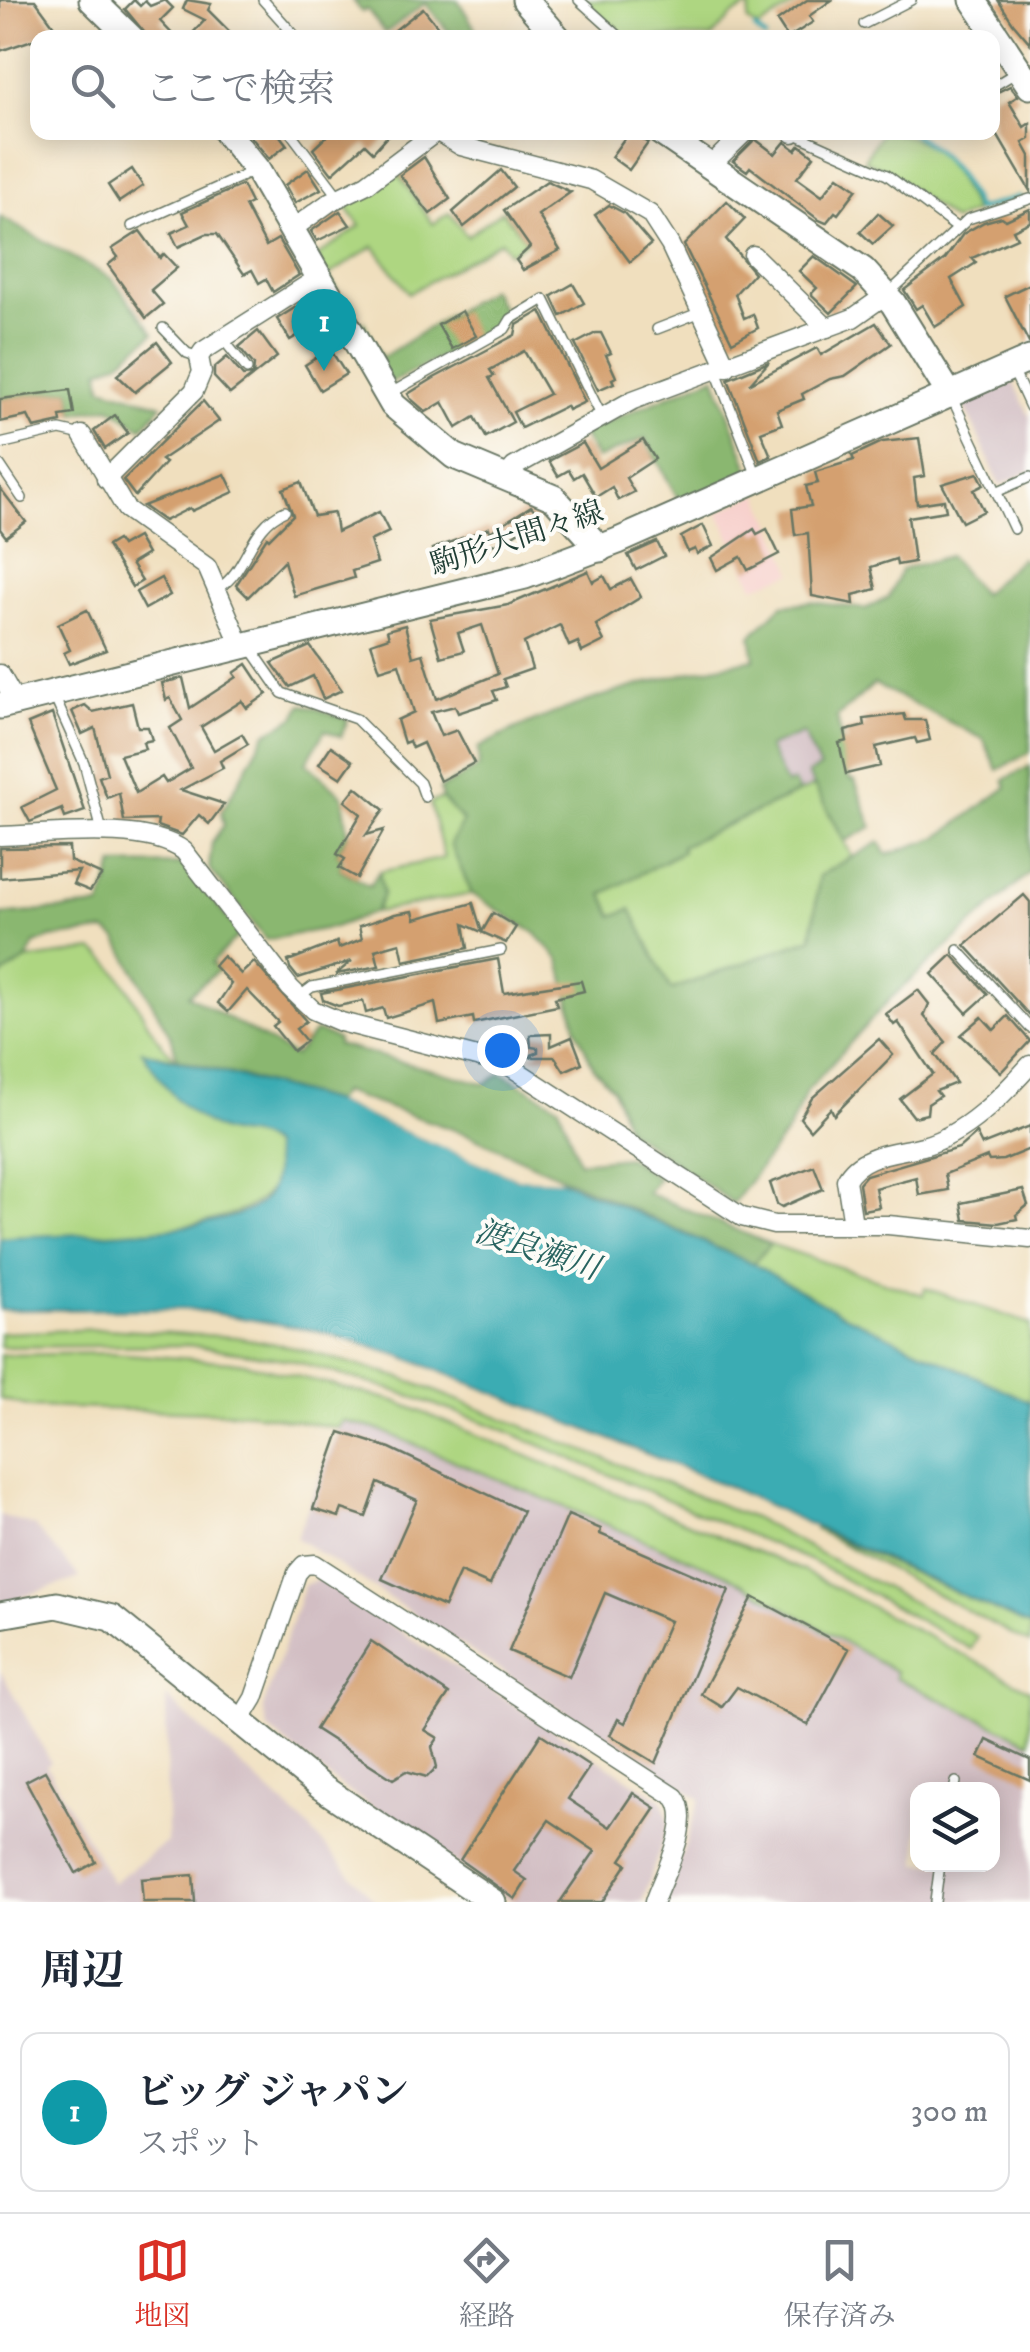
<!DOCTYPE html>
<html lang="ja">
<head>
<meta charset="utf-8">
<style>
  :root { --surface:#fff; --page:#f6f6f7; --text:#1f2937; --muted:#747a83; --line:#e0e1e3; --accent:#d93025 }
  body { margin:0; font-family:"IM FELL DW Pica","Noto Serif JP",serif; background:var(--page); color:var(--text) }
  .controls { position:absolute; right:30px; bottom:30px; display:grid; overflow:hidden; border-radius:20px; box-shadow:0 5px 25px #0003 }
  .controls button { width:90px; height:90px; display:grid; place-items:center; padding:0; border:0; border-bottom:2px solid var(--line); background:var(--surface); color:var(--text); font:50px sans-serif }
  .you { position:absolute; left:502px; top:1050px; width:35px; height:35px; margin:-25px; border:8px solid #fff; border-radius:50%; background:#1a73e8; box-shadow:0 0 0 15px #1a73e833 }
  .badge { display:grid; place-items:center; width:65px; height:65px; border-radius:50%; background:var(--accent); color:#fff; font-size:32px; font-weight:700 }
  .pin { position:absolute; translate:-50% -82px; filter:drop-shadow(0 2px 5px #0008) }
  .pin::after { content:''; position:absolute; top:52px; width:35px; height:30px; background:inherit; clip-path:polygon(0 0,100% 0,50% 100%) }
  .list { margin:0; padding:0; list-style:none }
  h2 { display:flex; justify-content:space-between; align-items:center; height:130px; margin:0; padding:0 40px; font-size:42px }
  h2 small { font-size:32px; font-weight:400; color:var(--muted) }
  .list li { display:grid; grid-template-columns:65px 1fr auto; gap:30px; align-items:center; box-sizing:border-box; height:160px; margin:0 20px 20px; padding:0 20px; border:2px solid var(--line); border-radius:20px }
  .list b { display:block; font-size:38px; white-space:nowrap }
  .list p { margin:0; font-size:32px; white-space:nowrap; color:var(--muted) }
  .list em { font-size:32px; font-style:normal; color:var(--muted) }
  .icon { flex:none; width:55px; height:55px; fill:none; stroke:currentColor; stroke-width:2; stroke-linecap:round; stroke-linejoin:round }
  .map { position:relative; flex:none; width:1030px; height:1902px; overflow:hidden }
  .search { position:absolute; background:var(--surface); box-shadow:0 5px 25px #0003; left:30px; right:30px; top:30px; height:110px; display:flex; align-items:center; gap:25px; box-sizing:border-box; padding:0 35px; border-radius:20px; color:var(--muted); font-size:38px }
  .sheet { height:310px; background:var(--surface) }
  nav { display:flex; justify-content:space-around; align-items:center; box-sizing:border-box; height:140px; border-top:2px solid var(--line); background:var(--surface); font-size:28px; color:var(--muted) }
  nav a { display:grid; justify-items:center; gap:5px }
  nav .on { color:var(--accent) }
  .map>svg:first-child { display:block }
</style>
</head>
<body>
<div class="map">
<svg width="1030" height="1902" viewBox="0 0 1030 1902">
  <rect width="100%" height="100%" fill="#fdfcf7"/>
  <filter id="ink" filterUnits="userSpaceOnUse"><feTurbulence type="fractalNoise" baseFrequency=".01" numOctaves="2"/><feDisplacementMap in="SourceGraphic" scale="20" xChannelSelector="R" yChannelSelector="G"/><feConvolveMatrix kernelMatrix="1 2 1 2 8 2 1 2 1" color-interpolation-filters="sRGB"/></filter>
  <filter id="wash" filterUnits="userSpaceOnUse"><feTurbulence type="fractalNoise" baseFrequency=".0048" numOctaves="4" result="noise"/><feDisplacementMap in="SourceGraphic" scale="40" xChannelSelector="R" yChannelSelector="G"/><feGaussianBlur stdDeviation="2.25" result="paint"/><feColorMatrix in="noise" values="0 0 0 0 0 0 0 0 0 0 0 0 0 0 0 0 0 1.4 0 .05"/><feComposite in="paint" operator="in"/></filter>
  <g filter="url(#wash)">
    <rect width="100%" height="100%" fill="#f0dfbe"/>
    <path fill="#f7d0cc" d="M759 493 793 573 754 586 718 512Z"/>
    <g fill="#d2bec3" fill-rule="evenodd">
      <path d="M1013 382 1030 417V471L1000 485 964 404Z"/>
      <path d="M803 732 820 769 808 774 814 786 799 792 794 782 787 785 767 746Z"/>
      <path d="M342 1421 380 1430 728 1575 853 1645 897 1672 896 1678 1030 1742V1902H666L700 1799 296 1538ZM918 1790H992V1864H918Z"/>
      <path d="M0 1515 34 1526 80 1578 0 1604Z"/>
      <path d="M319 1579 662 1800 669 1822 642 1902H513L336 1783 268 1729 263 1708 304 1585Z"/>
      <path d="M0 1670 51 1762 46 1765 112 1883 167 1842 166 1697 307 1826 376 1902H0Z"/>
    </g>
    <g fill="#aed681" stroke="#668a5a" stroke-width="2.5">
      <path d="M583 0H802L759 28 748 21 750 6 733 15 711 38 625 37Z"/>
      <path d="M881 133C935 133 953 168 974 212L953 221 888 171 864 160Z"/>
      <path d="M394 168 433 224 449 213 467 236 502 211 527 242 509 253 501 241 409 293 374 246 328 276 359 326 364 322 381 357 375 362 316 257 360 226 342 201Z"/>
      <path d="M814 786 852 856 819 876 812 938 670 990 631 909 613 916 603 894 682 852 680 846Z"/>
      <path d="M442 798 463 822 451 844 472 894 375 912 383 894 379 872 444 858 430 803Z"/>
      <path d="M93 950C133 974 140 1030 177 1059L143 1052C167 1076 191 1108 219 1128 235 1140 263 1125 273 1149 313 1247 50 1233 0 1238V977L26 960Z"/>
      <path d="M770 1244 923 1295 925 1288 1030 1324V1402L842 1314 753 1264Z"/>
      <path d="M105 1329 235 1337 288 1346 402 1378 753 1518 978 1637 971 1649 811 1561 495 1426 393 1390 291 1360 188 1345 0 1347V1333Z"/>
      <path d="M113 1353 244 1363 395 1401 801 1570 1030 1690V1742L895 1678 896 1672 728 1575 380 1430 343 1421 338 1428 251 1413 31 1407 0 1399V1355Z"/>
      <path d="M814 1529 1030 1626V1644Z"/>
    </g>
    <g fill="#8ab76f" stroke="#547a52" stroke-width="2.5">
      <path d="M353 0H458L477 32 469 37H453L425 3 385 33 367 9 362 12Z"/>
      <path d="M0 217 112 279 154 333 119 362 100 370 102 387 162 405 142 428 110 407 74 413 70 390 0 399Z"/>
      <path d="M490 289 508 317 497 328 391 383 375 362Z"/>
      <path d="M715 376 749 468 748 473 681 504 645 438 597 459 581 433Z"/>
      <path d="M949 556 982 594 1021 558 1030 564V752L998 770 983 739 874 684 837 717 849 779 855 781 872 827 845 841 808 774 820 768 803 733 768 747 786 785 794 782 799 792 681 846 682 851 603 894 613 916 631 909 671 990 812 938 819 876 880 842 887 855 939 837 1007 787 1004 780 1030 766V872L891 998 807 1091 789 1129 733 1203 627 1129 613 1089 594 1068 577 1030 560 960 535 933 472 894 450 844 463 821 442 798 440 789 479 767 478 748C562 703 661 676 755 659L751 636 782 605 811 602 865 609 888 598 901 570Z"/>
      <path d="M302 704 348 719 341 737 325 730 306 763 343 796 348 834 337 853 342 857 340 869 369 886 379 872 383 894 375 912 334 927 266 940 209 868 212 842 224 825 221 813 266 733 295 717Z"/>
      <path d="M184 864 240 934 212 963 219 970 188 995 294 1056 316 1031 337 1039V1045L485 1084 501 1073 559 1106 579 1162 628 1157 658 1178 647 1193 770 1244 753 1264 467 1134 342 1092 335 1102 177 1059 172 1039 117 939 106 931 50 938 35 944 26 960 0 977V915L101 906 114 865Z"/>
    </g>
    <path fill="#3aacb3" stroke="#2c7474" stroke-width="2.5" d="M142 1051 335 1102 517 1178 561 1180 753 1264 842 1314 1030 1402V1626L727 1486 402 1356 319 1331 189 1309 0 1310V1238C55 1232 232 1239 265 1198 277 1183 275 1164 272 1146 254 1131 240 1138 220 1130 182 1114 163 1084 142 1051Z"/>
    <path fill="#f0dfbe" d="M338 1098 518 1173 550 1174 561 1180 517 1178 335 1102Z"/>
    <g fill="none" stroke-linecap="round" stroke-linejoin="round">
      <g stroke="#3aacb3" stroke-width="5">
        <path d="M755 29 765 38"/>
        <path d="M911 132C945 154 960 173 977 210L1019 197"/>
      </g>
    </g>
    <g id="blocks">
      <g fill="#d4a070">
        <path d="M0 0H35L63 38H38L0 51Z"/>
        <path d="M134 0 140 6 145 1 150 6 165 0 173 8 160 21 176 38H149L125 9Z"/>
        <path d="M187 0 211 4 208 10 236 38H188L205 20 183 9Z"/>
        <path d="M807 0H832L809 16 813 22 788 38 777 21Z"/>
        <path d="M998 0H1030V43L1013 23Z"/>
        <path d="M423 8 439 28 427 38H385Z"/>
        <path d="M1010 86 1018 96 1009 102 1024 127 1030 123V139L1023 143 1030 156V191L992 126V95Z"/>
        <path d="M247 132H277L287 145 269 159Z"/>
        <path d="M331 132H391L373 152 365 144 332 174 313 149Z"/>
        <path d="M629 132 648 143 629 170 611 157Z"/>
        <path d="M755 139 775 154 785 142 796 150 800 145 814 156 797 178 822 196 838 176 857 189 838 214 835 212 826 223 819 220 750 167 747 171 733 161Z"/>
        <path d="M424 157 450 199 430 214 400 175Z"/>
        <path d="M132 169 143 186 119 202 108 185Z"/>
        <path d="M308 169 321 189 295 203 285 185Z"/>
        <path d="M501 170 514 187 464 227 453 212Z"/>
        <path d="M547 181 571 192 538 215 560 250 523 270 516 260 530 247 504 210Z"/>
        <path d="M242 185 251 203 245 206 266 246 278 239 299 275 273 292 266 279 259 283 252 270 244 274 217 234H206L178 247 171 233 189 225 182 212Z"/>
        <path d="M727 201 745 219 726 239 754 273 735 294 744 318 753 314 758 328 732 342 684 245Z"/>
        <path d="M609 205 624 213 651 244 630 262 595 215Z"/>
        <path d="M1030 209V222L1013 230 1017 238 972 258 976 263 951 279 966 307 935 327 922 305 916 309 904 290 945 259 963 234 984 222 1002 217 1006 220Z"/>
        <path d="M340 211 350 225 317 241 311 231Z"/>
        <path d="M878 213 893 226 873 244 860 232Z"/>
        <path d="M140 231 160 258 164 254 177 268 151 290 163 304 146 318 108 265 118 257 112 249Z"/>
        <path d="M814 256 857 287 831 313 811 294 817 288 799 271Z"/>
        <path d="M573 284 584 303 561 316 552 296Z"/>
        <path d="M1030 284V343H1029L1005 296Z"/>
        <path d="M312 297 315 303 308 308 317 324 290 340 277 319Z"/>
        <path d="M462 311 476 336 452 349 438 325Z"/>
        <path d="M541 311 585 402 568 410 566 406 521 428 513 412 549 394 524 351 490 370 494 376 489 378 513 422 486 437 475 417 457 428 443 402 426 412 411 399 408 394 434 378 515 335 517 325Z"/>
        <path d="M876 323 891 344 845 376 830 379 802 394 804 399 777 410 782 424 761 432 771 456 760 461 728 379 769 362 749 384 817 348 821 355Z"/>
        <path d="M258 331 277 357 230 394 214 377V368L227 357 243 376 253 375 254 365 239 347Z"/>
        <path d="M596 333H601L611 353 606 355 616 377 612 379 614 383 598 390 575 344Z"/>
        <path d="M157 342 172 362 135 392 117 375Z"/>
        <path d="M330 349 346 374 320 390 305 365Z"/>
        <path d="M70 390 74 414 60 416 61 422 34 428 28 416 0 422V399Z"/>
        <path d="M203 401 219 421 161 460 165 463 135 496 123 480Z"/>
        <path d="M115 415 128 433 105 449 94 431Z"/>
        <path d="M919 438 925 476 914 478 917 504 944 500 946 511 908 517 914 562 897 565 896 559 871 567 876 589 853 595 854 604 812 596 808 533 795 535 792 509 811 506 806 486 818 483 815 472 854 460 852 456 882 442Z"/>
        <path d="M643 440 655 459 626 478 634 492 618 500 612 487 596 497 582 473 574 478 569 470 558 476 549 461 583 443 598 468Z"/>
        <path d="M978 473 984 485 974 490 984 511 962 522 942 484Z"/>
        <path d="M225 474 234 492 192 511 190 508 164 521 143 506Z"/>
        <path d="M301 482 314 516 334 513 337 532 379 512 389 532 370 541 377 563 352 571 354 578 294 596 284 561 248 597 236 585 267 537 269 539 293 515 283 489Z"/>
        <path d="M0 488 26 522 6 537 0 529Z"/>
        <path d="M531 506 541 517 505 540 438 566 432 549 489 528 490 532Z"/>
        <path d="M703 525 713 546 697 554 695 549 688 552 681 537Z"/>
        <path d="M754 529 757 534 767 529 779 554 748 570 741 557 717 570 711 558Z"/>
        <path d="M137 537 147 554 131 564 142 581 132 587 107 546 117 540 121 546Z"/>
        <path d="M657 542 664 556 636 570 628 555Z"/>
        <path d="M588 571 593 582 604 576 611 589 631 579 641 597 596 625 604 641 582 652 578 642 569 646 560 625 524 643 532 669 503 679 506 687 493 691 497 700 458 713 455 706 431 712 441 736 457 730 474 763 440 781 423 743 412 748 409 741 404 743 397 720 414 712 399 664 380 670 371 643 389 637 387 630 405 625 413 657 423 654 437 699 498 674 482 625 458 633 464 651 441 657 430 619 508 605Z"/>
        <path d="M161 578 170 595 145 609 136 592Z"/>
        <path d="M87 610 106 650 69 664 64 653 70 650 58 624Z"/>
        <path d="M310 646 342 690 323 699 313 676 290 687 272 663Z"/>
        <path d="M247 664 267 694 247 708 242 701 201 727 214 750 242 734 248 744 220 761 223 768 181 790 224 804 209 824 199 815 182 835 157 826 158 820 124 821 119 793 107 798 99 777 107 774 95 728 82 734 72 711 85 705 93 712 132 703 138 727H148L152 740 143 742 145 749 120 755 136 793 162 777 166 783 191 768 170 728 182 720 170 698 166 700 162 683 183 678 190 708 237 677 234 673Z"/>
        <path d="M52 714 85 811 65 818 62 809 30 822 22 807 56 790 28 724Z"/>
        <path d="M904 714 906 720H925L930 740 917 743 915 738 876 747 880 766 846 774 839 743 847 741 845 731 865 726 864 719Z"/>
        <path d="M331 746 353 761 341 778 319 764Z"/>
        <path d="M356 787 384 810 366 835 384 830 357 878 339 868 345 859 337 854 361 814 345 801Z"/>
        <path d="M69 847 70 861 102 875 90 891 73 884 79 871 0 878V848Z"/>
        <path d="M1024 895 1030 902V1016L965 945Z"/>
        <path d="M473 903 482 932 493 913 516 927 506 943 464 924 468 948 404 961 400 943 375 950 379 966 336 974 352 961 298 978 290 968 288 961 337 942 339 948 362 939 359 926 395 914 413 911 415 919Z"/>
        <path d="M952 955 988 994 967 1013 932 974Z"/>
        <path d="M223 956 241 974 254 962 306 1021 296 1029 306 1041 293 1051 273 1026 278 1022 247 990 228 1012 218 1003 231 984 214 966Z"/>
        <path d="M498 959 504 993 581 981 584 991 555 998 557 1006 474 1023 473 1017 439 1024 435 1003 386 1018 383 1008 366 1013 363 1001 338 1006 323 1000 321 993Z"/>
        <path d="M918 990 929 1004 924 1016 946 1042 935 1054 956 1083 936 1091 940 1096 928 1104 927 1114 914 1117 900 1099 933 1074 898 1022 894 1025 886 1014Z"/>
        <path d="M1008 1016 1030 1041 1001 1072 961 1035 982 1017 994 1030Z"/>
        <path d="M551 1034V1046L572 1037 582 1063 564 1071 555 1057H526L538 1052V1048L531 1047 530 1035Z"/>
        <path d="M879 1039 893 1055 834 1115 831 1108 810 1130 800 1118 812 1098Z"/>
        <path d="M1030 1126V1149L1003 1160 989 1161 987 1157 945 1174 948 1190 919 1195 916 1177 875 1188 879 1207 863 1210 859 1183 866 1175 959 1148 976 1133 982 1145Z"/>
        <path d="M814 1166 823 1189 782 1207 777 1204 770 1183Z"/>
        <path d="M1023 1190 1028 1205 1016 1215 1017 1219 998 1223 964 1220 961 1203Z"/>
        <path d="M340 1432 390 1448 523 1511 490 1585 460 1572 444 1607 382 1579 417 1500 378 1483 366 1517 342 1509 339 1517 313 1509Z"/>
        <path d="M568 1515 601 1529 600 1534 729 1590 656 1763 610 1735 618 1719 625 1723 670 1621 605 1593 569 1677 509 1651Z"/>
        <path d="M753 1597 849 1649 808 1725 737 1687 722 1707 701 1694Z"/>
        <path d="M371 1641 449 1694 425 1730 438 1738 432 1747 437 1767 427 1777 406 1771 393 1779 315 1729Z"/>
        <path d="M541 1734 590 1766 568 1799 610 1827 633 1793 656 1808 621 1860 627 1864 602 1902H560L595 1851 549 1820 514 1871 527 1880 515 1899 460 1860Z"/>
        <path d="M987 1740 1030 1760V1780L979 1757Z"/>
        <path d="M45 1771 96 1862 76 1873 26 1781Z"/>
        <path d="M193 1875 195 1902H143L141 1879Z"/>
      </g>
    </g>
  </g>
  <g filter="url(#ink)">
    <use href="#blocks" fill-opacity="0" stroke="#687664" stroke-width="2.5"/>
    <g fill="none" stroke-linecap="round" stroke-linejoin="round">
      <g stroke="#687664" stroke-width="12">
        <g id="lane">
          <path d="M263 0 297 38"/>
          <path d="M579 0 621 38"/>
          <path d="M864 24 911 0"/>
          <path d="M992 87 1017 72"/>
          <path d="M290 132 339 197"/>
          <path d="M793 133 887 175 957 228"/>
          <path d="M132 226 254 171"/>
          <path d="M889 293 968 219 1030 199"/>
          <path d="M163 328 187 353 199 357"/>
          <path d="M657 329 701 312"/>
          <path d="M222 338 247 369"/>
          <path d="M1013 370 1030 407"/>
          <path d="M716 371 757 476"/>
          <path d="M389 394 505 329 511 319 544 299 601 415"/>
          <path d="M951 396 1014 529"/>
          <path d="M0 444 60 430 82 435"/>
          <path d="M0 465 22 498"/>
          <path d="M996 492 1030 477"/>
          <path d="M219 588C249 569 249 526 285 511"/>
          <path d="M250 647 282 693 356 719 420 783 425 797"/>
          <path d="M54 696 84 763 102 831"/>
          <path d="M958 950 1030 1028"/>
          <path d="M300 996 312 987 501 950"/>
          <path d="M954 1790 956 1782"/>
          <path d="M935 1902 940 1864"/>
        </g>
      </g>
      <g stroke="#687664" stroke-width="21">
        <g id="street">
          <path d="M438 132 461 146 591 180 650 214 670 245 727 367"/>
          <path d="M792 132 793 133"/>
          <path d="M710 166 745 132"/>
          <path d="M291 230 330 202 367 184 436 132"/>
          <path d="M753 255 827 328"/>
          <path d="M82 435 126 509 207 567 241 646"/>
          <path d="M106 479 194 391 202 372 199 357 203 351 318 278"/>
          <path d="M504 479 514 467 633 400 853 318 887 294"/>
          <path d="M0 674 16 702"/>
          <path d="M0 836C48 835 145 822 184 851L290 988 313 1010 341 1022 508 1065 742 1217 774 1225H888L1030 1239"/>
          <path d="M853 1224 846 1180C860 1153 896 1153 923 1146 966 1134 1001 1097 1030 1065"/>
          <path d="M240 1721 254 1698 297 1573 304 1565 315 1564 675 1797C694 1822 663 1875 654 1902"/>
        </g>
      </g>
      <g stroke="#687664" stroke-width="29">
        <g id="secondary">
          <path d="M92 0 131 38"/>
          <path d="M525 0 558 38"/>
          <path d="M973 0 1030 86"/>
          <path d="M226 132 257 170 393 405 454 456 554 498 600 549"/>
          <path d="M660 132 863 270 893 303 950 395"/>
          <path d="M0 706 525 576 618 541 1030 359"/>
          <path d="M0 1615 57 1605 112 1618 321 1787 493 1902"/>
        </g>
      </g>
      <use href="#lane" stroke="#fff" stroke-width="9"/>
      <use href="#street" stroke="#fff" stroke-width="18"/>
      <use href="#secondary" stroke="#fff" stroke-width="25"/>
    </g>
  </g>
  <g text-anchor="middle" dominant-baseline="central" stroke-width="8" stroke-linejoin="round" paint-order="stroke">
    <g font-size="30" fill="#1f3d34" stroke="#fdfcf7">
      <text transform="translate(517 539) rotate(-18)">駒形大間々線</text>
    </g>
    <g font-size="32" font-style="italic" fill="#286460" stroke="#fdfcf7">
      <text transform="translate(537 1251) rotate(18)">渡良瀬川</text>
    </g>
  </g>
</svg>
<div class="controls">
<button><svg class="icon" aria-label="layers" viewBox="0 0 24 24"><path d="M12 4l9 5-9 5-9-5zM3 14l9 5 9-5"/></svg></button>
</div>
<div class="you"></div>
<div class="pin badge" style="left:324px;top:371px;background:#0f9aa8">1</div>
<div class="search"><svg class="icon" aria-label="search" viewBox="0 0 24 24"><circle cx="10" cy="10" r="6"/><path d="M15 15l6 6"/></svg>ここで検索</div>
</div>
<section class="sheet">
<h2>周辺<small></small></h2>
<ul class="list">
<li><span class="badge" style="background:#0f9aa8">1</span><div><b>ビッグ ジャパン</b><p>スポット</p></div><em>300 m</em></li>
</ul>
</section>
<nav>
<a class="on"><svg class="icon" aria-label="map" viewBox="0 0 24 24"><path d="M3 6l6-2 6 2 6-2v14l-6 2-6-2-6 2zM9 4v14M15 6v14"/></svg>地図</a>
<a><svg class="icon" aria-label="directions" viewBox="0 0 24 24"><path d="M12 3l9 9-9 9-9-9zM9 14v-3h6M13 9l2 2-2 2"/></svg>経路</a>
<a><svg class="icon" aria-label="saved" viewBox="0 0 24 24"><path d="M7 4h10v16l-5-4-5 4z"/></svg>保存済み</a>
</nav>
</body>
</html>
